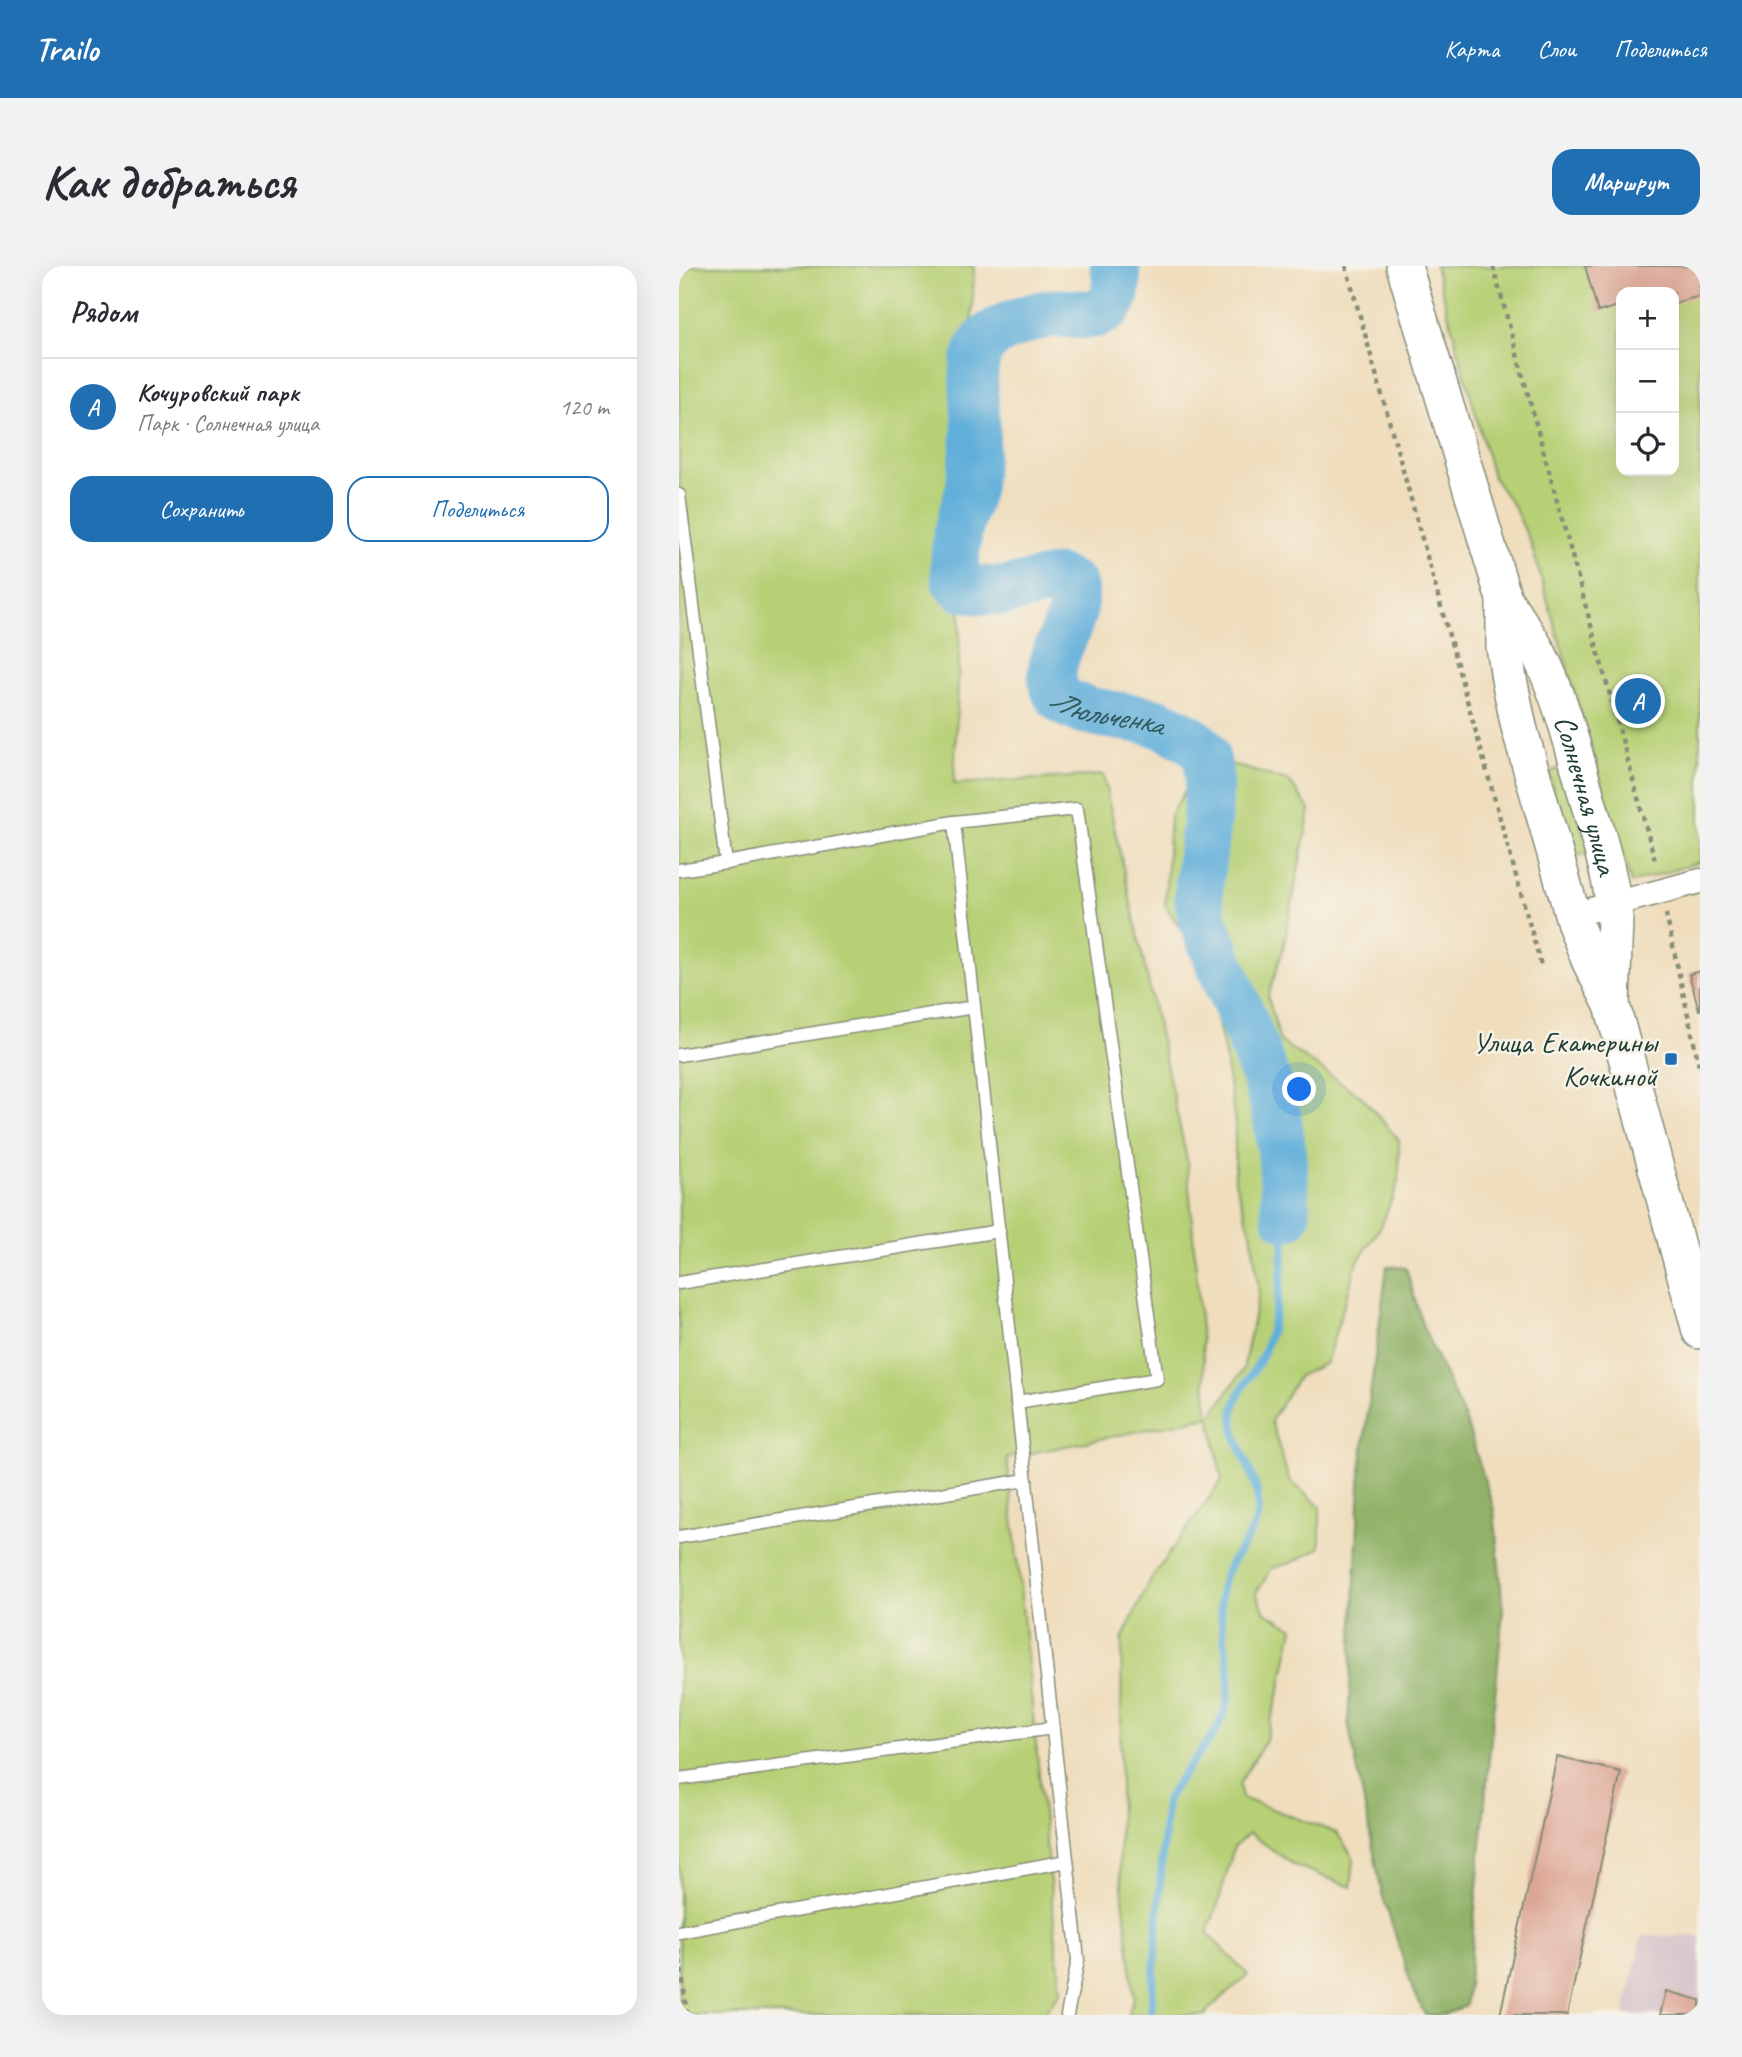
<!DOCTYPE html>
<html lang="ru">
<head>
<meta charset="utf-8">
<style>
  :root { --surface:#fff; --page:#f2f2f3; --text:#2b2b33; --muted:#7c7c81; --line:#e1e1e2; --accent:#1f6fb2 }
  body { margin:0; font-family:Caveat,sans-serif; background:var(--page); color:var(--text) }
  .controls { position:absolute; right:21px; top:21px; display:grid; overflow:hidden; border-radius:14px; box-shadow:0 7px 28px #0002 }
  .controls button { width:63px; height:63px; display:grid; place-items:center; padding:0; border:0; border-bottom:2px solid var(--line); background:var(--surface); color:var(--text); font:35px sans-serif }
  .you { position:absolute; left:621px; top:824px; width:24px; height:24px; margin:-18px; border:5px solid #fff; border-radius:50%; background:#1a73e8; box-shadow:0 0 0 10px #1a73e833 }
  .badge { display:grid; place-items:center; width:46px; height:46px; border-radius:50%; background:var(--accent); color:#fff; font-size:23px; font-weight:700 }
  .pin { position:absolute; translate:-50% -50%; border:4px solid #fff; box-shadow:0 2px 7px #0006 }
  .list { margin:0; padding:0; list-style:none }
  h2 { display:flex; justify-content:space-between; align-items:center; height:91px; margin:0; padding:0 28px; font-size:30px }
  h2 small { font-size:23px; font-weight:400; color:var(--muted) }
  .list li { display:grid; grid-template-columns:46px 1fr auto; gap:21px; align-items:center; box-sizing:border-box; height:98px; padding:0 28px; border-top:2px solid var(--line) }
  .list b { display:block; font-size:26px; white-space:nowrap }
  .list p { margin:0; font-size:23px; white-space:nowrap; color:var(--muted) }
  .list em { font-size:23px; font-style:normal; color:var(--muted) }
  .actions { display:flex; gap:14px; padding:21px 28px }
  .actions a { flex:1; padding:16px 0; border:2px solid var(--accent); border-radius:21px; text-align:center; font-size:24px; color:var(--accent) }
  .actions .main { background:var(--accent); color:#fff }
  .icon { flex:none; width:38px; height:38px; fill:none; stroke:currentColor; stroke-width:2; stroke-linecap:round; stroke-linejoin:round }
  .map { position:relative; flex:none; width:1021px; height:1749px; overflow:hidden; border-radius:21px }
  header { display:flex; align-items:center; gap:42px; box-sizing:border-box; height:98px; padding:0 35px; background:var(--accent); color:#fff }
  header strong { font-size:33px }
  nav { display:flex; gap:38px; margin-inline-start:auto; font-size:24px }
  .intro { display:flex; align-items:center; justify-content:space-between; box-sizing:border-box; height:168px; padding:0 42px }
  h1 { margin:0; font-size:49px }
  .button { padding:18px 32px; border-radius:21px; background:var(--accent); color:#fff; font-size:24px; font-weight:700 }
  main { display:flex; gap:42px; padding:0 42px }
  aside { flex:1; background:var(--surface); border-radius:21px; box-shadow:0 7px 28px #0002 }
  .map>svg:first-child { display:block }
</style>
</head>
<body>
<header>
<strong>Trailo</strong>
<nav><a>Карта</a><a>Слои</a><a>Поделиться</a></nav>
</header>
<div class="intro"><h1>Как добраться</h1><a class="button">Маршрут</a></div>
<main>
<aside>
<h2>Рядом<small></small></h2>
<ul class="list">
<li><span class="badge">A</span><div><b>Кочуровский парк</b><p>Парк · Солнечная улица</p></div><em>120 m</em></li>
</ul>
<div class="actions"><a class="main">Сохранить</a><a>Поделиться</a></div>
</aside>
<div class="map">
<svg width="1021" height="1749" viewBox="0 0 1021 1749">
  <rect width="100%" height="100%" fill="#f7f3e8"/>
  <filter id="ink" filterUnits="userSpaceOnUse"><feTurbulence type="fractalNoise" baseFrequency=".0143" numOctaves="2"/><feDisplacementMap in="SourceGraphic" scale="14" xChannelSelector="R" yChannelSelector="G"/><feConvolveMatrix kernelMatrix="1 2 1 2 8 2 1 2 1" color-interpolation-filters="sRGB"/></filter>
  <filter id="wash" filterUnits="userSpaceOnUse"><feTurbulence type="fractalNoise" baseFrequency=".00686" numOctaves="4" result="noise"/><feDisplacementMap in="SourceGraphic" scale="28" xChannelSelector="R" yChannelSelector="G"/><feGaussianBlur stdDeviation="1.57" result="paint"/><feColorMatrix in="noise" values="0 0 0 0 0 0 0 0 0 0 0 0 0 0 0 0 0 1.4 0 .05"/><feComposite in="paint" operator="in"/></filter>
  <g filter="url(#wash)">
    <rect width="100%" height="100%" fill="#efddbc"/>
    <path fill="#d2bdc6" d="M963 1670H1021V1749H945Z"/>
    <g fill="#b7d076" stroke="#6b8655" stroke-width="2" fill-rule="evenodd">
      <path d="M0 0H295L275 518 424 509 508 894 529 1151 328 1192 382 1725 364 1749H0Z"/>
      <path d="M756 0H1021V596L952 617 851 275 835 241 814 211ZM942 26H995V205H942Z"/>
      <path d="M527 491 610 515 631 544 604 683 589 731 601 775 683 831 720 874V915L702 960 678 997 647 1097 620 1110 592 1155 610 1214 641 1240V1282L612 1297 593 1302 577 1327 586 1346 614 1362 602 1419 586 1476 560 1518 563 1532 658 1567 675 1593 672 1621 615 1599 570 1567 555 1581 540 1635 528 1667 569 1709 527 1746V1749H449L455 1732 440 1594 443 1373 472 1313 543 1214 531 1151 564 1104 580 1026 572 966 556 916V857L546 790 537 747 523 696 486 639 491 549Z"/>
      <path d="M879 502 884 503 911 586 889 593 870 507Z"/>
    </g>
    <path fill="#91b267" stroke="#58784e" stroke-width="2" d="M708 1000 727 1002 744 1061 787 1155 815 1244 824 1344 787 1740 764 1749H746L733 1721 703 1628 669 1456 682 1198Z"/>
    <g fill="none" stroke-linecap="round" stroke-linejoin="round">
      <path stroke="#61afda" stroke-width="8" d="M472 1749 487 1536C504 1499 542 1474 549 1432 555 1393 535 1355 544 1316 550 1290 577 1272 579 1245 582 1210 553 1182 554 1148 556 1124 577 1107 585 1086 601 1042 604 997 607 950"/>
      <path stroke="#61afda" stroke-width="49" id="s1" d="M435 0C440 15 438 39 421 46 410 51 392 47 379 47 359 47 320 61 306 75 287 95 298 138 297 163 296 182 294 202 291 221 289 234 284 245 281 257 277 276 274 296 277 315L283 321 300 324 325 325 379 313 393 319C407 352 360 390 377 426 389 450 452 449 476 456 491 461 511 471 522 482 542 505 517 603 520 635 522 655 533 676 540 695 557 736 574 777 589 819 604 861 604 906 607 950"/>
    </g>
    <g id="blocks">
      <g fill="#daa08f">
        <path d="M906 0H1021V30L995 37V26H942V48L939 40 919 46Z"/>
        <path d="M1021 705V744H1020L1010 708Z"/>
        <path d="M878 1491 942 1506 888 1749H821Z"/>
        <path d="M987 1725 1021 1734V1749H981Z"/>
      </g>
    </g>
  </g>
  <g filter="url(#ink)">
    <use href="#blocks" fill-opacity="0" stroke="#878d78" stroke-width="2"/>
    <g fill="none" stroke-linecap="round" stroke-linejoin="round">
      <g stroke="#878d78" stroke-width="15">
        <g id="service">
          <path d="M0 229 47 597 0 604"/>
          <path d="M275 556 398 543 478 1113 338 1136"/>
          <path d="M47 597 275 556 399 1694 388 1749"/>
          <path d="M0 789 295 741"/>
          <path d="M0 1017 320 965"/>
          <path d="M0 1271 347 1214"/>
          <path d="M0 1513 374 1462"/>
          <path d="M0 1666 388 1595"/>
        </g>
      </g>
      <g stroke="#878d78" stroke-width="27">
        <path id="minor" d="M893 649 1021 615"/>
      </g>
      <g stroke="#878d78" stroke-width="38">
        <g id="secondary">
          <path id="s2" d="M725 0 825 333C837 351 850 369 860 388 884 436 896 490 911 542 921 577 933 615 936 652L933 739"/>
          <path d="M825 333V380L830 413 840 461 896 658 911 696 933 739 1021 1065"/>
        </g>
      </g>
      <g stroke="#878d78" stroke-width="4.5" stroke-dasharray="5 5" stroke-linecap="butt">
        <path d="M667 0 863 703"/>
        <path d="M814 0 977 598"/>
        <path d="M987 648 1021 804"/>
        <path d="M0 1684 8 1749"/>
      </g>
      <use href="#service" stroke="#fff" stroke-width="12"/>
      <use href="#minor" stroke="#fff" stroke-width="24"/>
      <use href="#secondary" stroke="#fff" stroke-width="35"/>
    </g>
  </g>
  <rect fill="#1f6fb2" stroke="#f7f3e8" stroke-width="2.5" x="985" y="786" width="14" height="14" rx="3.5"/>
  <g text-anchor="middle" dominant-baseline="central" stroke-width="5" stroke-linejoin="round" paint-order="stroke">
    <g font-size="30" fill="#1f3d34" stroke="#f7f3e8">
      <text stroke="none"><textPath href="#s2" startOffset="562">Солнечная улица</textPath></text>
    </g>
    <g font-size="30" fill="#1f3d34" stroke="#f7f3e8" text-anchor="end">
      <text x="978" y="776">Улица Екатерины<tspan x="978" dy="34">Кочкиной</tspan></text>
    </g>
    <g font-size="32" font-style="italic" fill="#305a5e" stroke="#f7f3e8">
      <text stroke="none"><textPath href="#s1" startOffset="710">Люльченка</textPath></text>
    </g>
  </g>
</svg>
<div class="controls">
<button>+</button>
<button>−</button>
<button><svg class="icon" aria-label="locate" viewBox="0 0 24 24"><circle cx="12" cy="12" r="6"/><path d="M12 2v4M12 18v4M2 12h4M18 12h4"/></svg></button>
</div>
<div class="you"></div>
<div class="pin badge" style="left:959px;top:435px">A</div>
</div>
</main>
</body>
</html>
